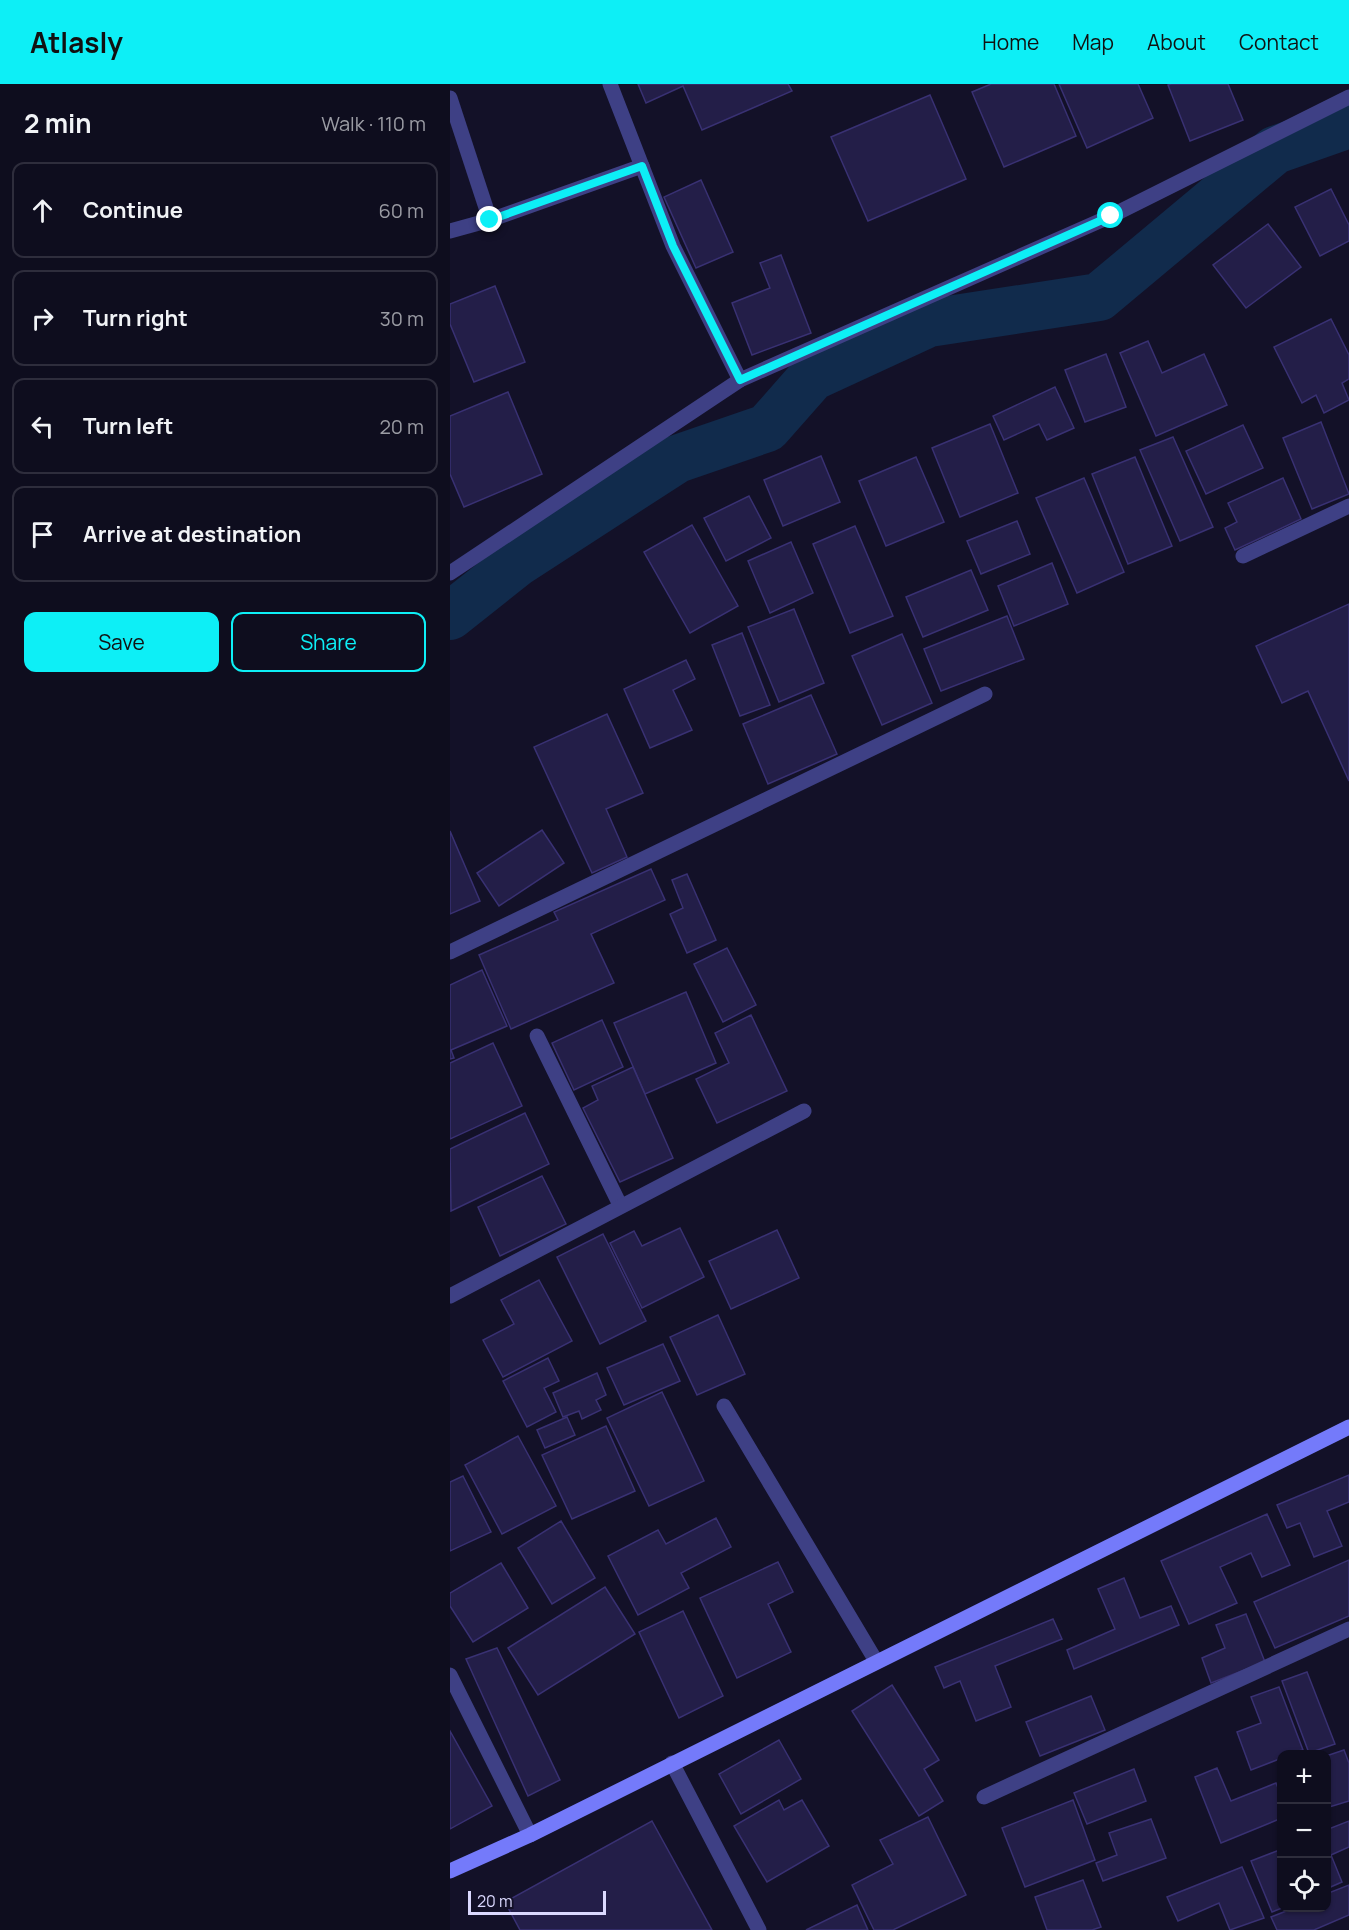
<!DOCTYPE html>
<html lang="en">
<head>
<meta charset="utf-8">
<style>
  :root { --surface:#0e0d1e; --page:#171627; --text:#f1f3f6; --muted:#9b9ca4; --line:#2e2d3c; --accent:#0deff6 }
  body { margin:0; font-family:Manrope,sans-serif; background:var(--page); color:var(--text) }
  .controls { position:absolute; right:18px; bottom:18px; display:grid; overflow:hidden; border-radius:12px; box-shadow:0 2px 4px #0004 }
  .controls button { width:54px; height:54px; display:grid; place-items:center; padding:0; border:0; border-bottom:2px solid var(--line); background:var(--surface); color:var(--text); font:30px sans-serif }
  .scale { position:absolute; left:18px; bottom:15px; width:138px; box-sizing:border-box; padding-left:6px; border:3px solid #dbd9fe; border-top:0; font-size:16px; line-height:21px; white-space:nowrap; color:#dbd9fe; -webkit-text-stroke:4px #131128; paint-order:stroke }
  .stop { position:absolute; width:18px; height:18px; margin:-14px; border:4px solid #0deff6; border-radius:50%; background:#fff }
  .stop.end { background:#0deff6; border-color:#fff; box-shadow:0 2px 6px #0008 }
  .list { margin:0; padding:0; list-style:none }
  h2 { display:flex; justify-content:space-between; align-items:center; height:78px; margin:0; padding:0 24px; font-size:26px }
  h2 small { font-size:20px; font-weight:400; color:var(--muted) }
  .list li { display:grid; grid-template-columns:39px 1fr auto; gap:18px; align-items:center; box-sizing:border-box; height:96px; margin:0 12px 12px; padding:0 12px; border:2px solid var(--line); border-radius:12px }
  .list b { display:block; font-size:22px; white-space:nowrap }
  .list em { font-size:20px; font-style:normal; color:var(--muted) }
  .actions { display:flex; gap:12px; padding:18px 24px }
  .actions a { flex:1; padding:14px 0; border:2px solid var(--accent); border-radius:12px; text-align:center; font-size:21px; color:var(--accent) }
  .actions .main { background:var(--accent); color:#111 }
  .icon { flex:none; width:33px; height:33px; fill:none; stroke:currentColor; stroke-width:2; stroke-linecap:round; stroke-linejoin:round }
  .map { position:relative; flex:none; width:899px; height:1846px; overflow:hidden }
  header { display:flex; align-items:center; gap:36px; box-sizing:border-box; height:84px; padding:0 30px; background:var(--accent); color:#111 }
  header strong { font-size:28px }
  nav { display:flex; gap:33px; margin-inline-start:auto; font-size:21px }
  main { display:flex }
  aside { flex:1; background:var(--surface) }
  .map>svg:first-child { display:block }
</style>
</head>
<body>
<header>
<strong>Atlasly</strong>
<nav><a>Home</a><a>Map</a><a>About</a><a>Contact</a></nav>
</header>
<main>
<aside>
<h2>2 min<small>Walk · 110 m</small></h2>
<ul class="list">
<li><svg class="icon" aria-label="ahead" viewBox="0 0 24 24"><path d="M12 20V5M6 11l6-6 6 6"/></svg><div><b>Continue</b></div><em>60 m</em></li>
<li><svg class="icon" aria-label="right" viewBox="0 0 24 24"><path d="M7 20v-9h11M14 6l5 5-5 5"/></svg><div><b>Turn right</b></div><em>30 m</em></li>
<li><svg class="icon" aria-label="left" viewBox="0 0 24 24"><path d="M17 20v-9H6M10 6l-5 5 5 5"/></svg><div><b>Turn left</b></div><em>20 m</em></li>
<li><svg class="icon" aria-label="arrive" viewBox="0 0 24 24"><path d="M6 21V4h12l-3 4 3 4H6"/></svg><div><b>Arrive at destination</b></div></li>
</ul>
<div class="actions"><a class="main">Save</a><a>Share</a></div>
</aside>
<div class="map">
<svg width="899" height="1846" viewBox="0 0 899 1846">
  <rect width="100%" height="100%" fill="#131128"/>
  <g fill="none" stroke-linecap="round" stroke-linejoin="round">
    <path stroke="#112b4c" stroke-width="48" d="M0 532 68 478 227 375 317 344 362 293 479 239 649 213 825 66 899 40"/>
  </g>
  <g fill="#231e48" stroke="#393173" stroke-width="1.5">
    <path d="M188 0H338L342 7 252 46 233 2 196 19Z"/>
    <path d="M541 0H604L626 52 554 83 522 8Z"/>
    <path d="M609 0H688L703 34 637 64Z"/>
    <path d="M721 0H778L793 36 740 57 718 1Z"/>
    <path d="M480 11 516 95 418 137 381 53Z"/>
    <path d="M251 96 283 168 246 184 214 113Z"/>
    <path d="M881 105 899 141V157L870 172 845 123Z"/>
    <path d="M818 140 851 183 796 224 763 181Z"/>
    <path d="M331 171 361 249 302 271 282 219 320 204 310 179Z"/>
    <path d="M45 202 75 278 24 298 0 240V220Z"/>
    <path d="M881 235 899 271V295L892 299 899 316 874 329 866 311 852 319 824 263Z"/>
    <path d="M698 257 712 289 754 270 777 321 706 352 670 269Z"/>
    <path d="M656 270 676 323 635 338 615 286Z"/>
    <path d="M605 303 624 344 597 356 589 340 554 356 543 332Z"/>
    <path d="M58 308 92 390 14 423 0 390V332Z"/>
    <path d="M871 338 899 410 862 425 833 354Z"/>
    <path d="M540 340 568 409 510 433 482 364Z"/>
    <path d="M793 341 813 384 756 410 736 367Z"/>
    <path d="M723 353 763 443 730 457 690 366Z"/>
    <path d="M371 372 390 418 333 442 314 396Z"/>
    <path d="M466 373 494 438 436 462 409 397Z"/>
    <path d="M685 373 722 462 678 480 642 390Z"/>
    <path d="M634 394 674 488 627 509 586 414Z"/>
    <path d="M833 394 851 435 785 466 775 444 787 438 778 419Z"/>
    <path d="M299 412 321 454 276 477 254 434Z"/>
    <path d="M567 437 580 470 531 490 517 457Z"/>
    <path d="M242 441 288 522 240 549 194 468Z"/>
    <path d="M405 442 443 532 400 549 363 460Z"/>
    <path d="M341 458 363 509 320 529 298 477Z"/>
    <path d="M602 479 618 520 564 542 548 502Z"/>
    <path d="M521 486 538 526 473 553 456 513Z"/>
    <path d="M899 520V697L858 607 832 619 806 562Z"/>
    <path d="M344 525 374 599 329 618 298 543Z"/>
    <path d="M557 532 574 575 491 607 474 565Z"/>
    <path d="M292 549 320 621 290 632 262 561Z"/>
    <path d="M452 550 482 619 432 641 402 572Z"/>
    <path d="M236 576 245 595 223 606 242 646 200 664 174 605Z"/>
    <path d="M361 611 387 670 318 700 293 640Z"/>
    <path d="M157 630 193 709 156 725 177 773 142 789 84 663Z"/>
    <path d="M92 746 114 779 49 822 27 789Z"/>
    <path d="M0 747 30 817 0 830Z"/>
    <path d="M201 785 215 816 141 850 164 899 61 945 29 871 108 836 104 828Z"/>
    <path d="M237 790 266 856 237 869 220 830 233 824 222 796Z"/>
    <path d="M277 864 306 921 273 938 244 880Z"/>
    <path d="M32 886 57 942 1 966 4 974 0 975V901Z"/>
    <path d="M236 908 266 979 195 1010 164 939Z"/>
    <path d="M301 931 337 1007 267 1039 246 995 279 979 265 949Z"/>
    <path d="M152 936 173 983 124 1006 102 959Z"/>
    <path d="M43 959 72 1022 0 1055V979Z"/>
    <path d="M183 983 223 1074 170 1098 133 1024 148 1016 142 1002Z"/>
    <path d="M75 1029 99 1080 1 1127 0 1065Z"/>
    <path d="M92 1092 116 1140 50 1172 28 1123Z"/>
    <path d="M230 1144 254 1193 192 1224 160 1159 184 1147 192 1162Z"/>
    <path d="M327 1146 349 1194 281 1225 259 1177Z"/>
    <path d="M153 1150 196 1237 150 1260 107 1173Z"/>
    <path d="M89 1196 122 1257 53 1293 33 1256 64 1240 51 1216Z"/>
    <path d="M268 1231 295 1290 247 1311 220 1253Z"/>
    <path d="M213 1260 230 1297 174 1321 157 1284Z"/>
    <path d="M98 1274 109 1297 94 1304 106 1328 77 1343 53 1297Z"/>
    <path d="M147 1289 156 1311 146 1316 151 1326 132 1335 129 1327 113 1333 103 1309Z"/>
    <path d="M212 1308 254 1397 199 1422 157 1334Z"/>
    <path d="M117 1333 125 1351 95 1364 87 1346Z"/>
    <path d="M156 1342 185 1407 122 1435 92 1371Z"/>
    <path d="M68 1352 106 1422 52 1450 15 1381Z"/>
    <path d="M899 1391V1418L877 1427 892 1462 864 1473 850 1439 837 1444 827 1421Z"/>
    <path d="M13 1392 41 1448 0 1467V1398Z"/>
    <path d="M817 1430 840 1481 812 1493 801 1469 770 1483 787 1519 739 1540 711 1477Z"/>
    <path d="M266 1434 281 1463 231 1489 239 1504 188 1531 158 1472 208 1446 216 1460Z"/>
    <path d="M111 1437 145 1494 102 1520 68 1464Z"/>
    <path d="M899 1476V1532L825 1564 804 1518Z"/>
    <path d="M328 1478 343 1508 318 1520 341 1568 287 1594 250 1514Z"/>
    <path d="M51 1479 78 1524 23 1558 0 1522V1509Z"/>
    <path d="M674 1494 690 1534 721 1522 729 1541 624 1585 617 1566 665 1545 648 1505Z"/>
    <path d="M155 1503 185 1550 88 1611 58 1564Z"/>
    <path d="M233 1527 273 1612 229 1634 189 1548Z"/>
    <path d="M796 1530 815 1578 761 1599 752 1574 775 1564 766 1541Z"/>
    <path d="M603 1535 612 1555 545 1582 561 1623 526 1637 510 1597 494 1604 485 1583Z"/>
    <path d="M47 1564 110 1696 78 1712 16 1575Z"/>
    <path d="M857 1588 885 1660 859 1669 832 1597Z"/>
    <path d="M442 1601 489 1676 474 1685 493 1717 469 1732 402 1627Z"/>
    <path d="M829 1603 853 1666 832 1670V1674L801 1686 787 1648 811 1639 801 1613Z"/>
    <path d="M641 1612 655 1646 590 1672 576 1638Z"/>
    <path d="M0 1647 42 1722 0 1745Z"/>
    <path d="M329 1656 351 1695 291 1730 269 1690Z"/>
    <path d="M894 1666 899 1679V1717L876 1724V1672Z"/>
    <path d="M767 1684 781 1717 826 1699 832 1714V1734L771 1759 745 1693Z"/>
    <path d="M684 1685 696 1717 637 1740 624 1709Z"/>
    <path d="M329 1716 334 1726 352 1716 379 1762 317 1798 284 1742Z"/>
    <path d="M623 1716 645 1776 575 1803 552 1744Z"/>
    <path d="M478 1733 516 1811 443 1846H424L402 1801 443 1780 430 1756Z"/>
    <path d="M701 1735 716 1774 653 1797 646 1779 667 1771 659 1749Z"/>
    <path d="M202 1737 262 1846H70L55 1818Z"/>
    <path d="M899 1737V1763L881 1771 892 1798 876 1805V1746Z"/>
    <path d="M832 1765V1824L822 1828 801 1777Z"/>
    <path d="M792 1783 814 1834 780 1846 769 1819 728 1837 717 1813Z"/>
    <path d="M633 1796 651 1843 642 1846H597L585 1813Z"/>
    <path d="M899 1801V1831L864 1846H827L821 1833 844 1824H876V1810Z"/>
    <path d="M407 1821 418 1846H356Z"/>
  </g>
  <g fill="none" stroke-linecap="round" stroke-linejoin="round">
    <g stroke="#3e4085" stroke-width="15">
      <path d="M160 0 223 162 290 296"/>
      <path d="M0 14 40 136"/>
      <path d="M0 147 40 136 192 82"/>
      <path d="M793 472 899 422"/>
      <path d="M0 489 290 296 661 132 899 13"/>
      <path d="M0 868 535 610"/>
      <path d="M87 952 170 1121"/>
      <path d="M0 1212 354 1027"/>
      <path d="M274 1322 426 1577"/>
      <path d="M0 1591 80 1751"/>
      <path d="M222 1679 309 1846"/>
      <path d="M534 1713 899 1545"/>
    </g>
    <path stroke="#747afa" stroke-width="15" d="M0 1787 80 1751 899 1343"/>
  </g>
  <g fill="none" stroke-linecap="round" stroke-linejoin="round">
    <path stroke="#0deff6" stroke-width="8" d="M40 136 192 82 223 162 290 296 661 132"/>
  </g>
</svg>
<div class="controls">
<button>+</button>
<button>−</button>
<button><svg class="icon" aria-label="locate" viewBox="0 0 24 24"><circle cx="12" cy="12" r="6"/><path d="M12 2v4M12 18v4M2 12h4M18 12h4"/></svg></button>
</div>
<div class="scale">20 m</div>
<div class="stop" style="left:661px;top:132px"></div>
<div class="stop end" style="left:40px;top:136px"></div>
</div>
</main>
</body>
</html>
